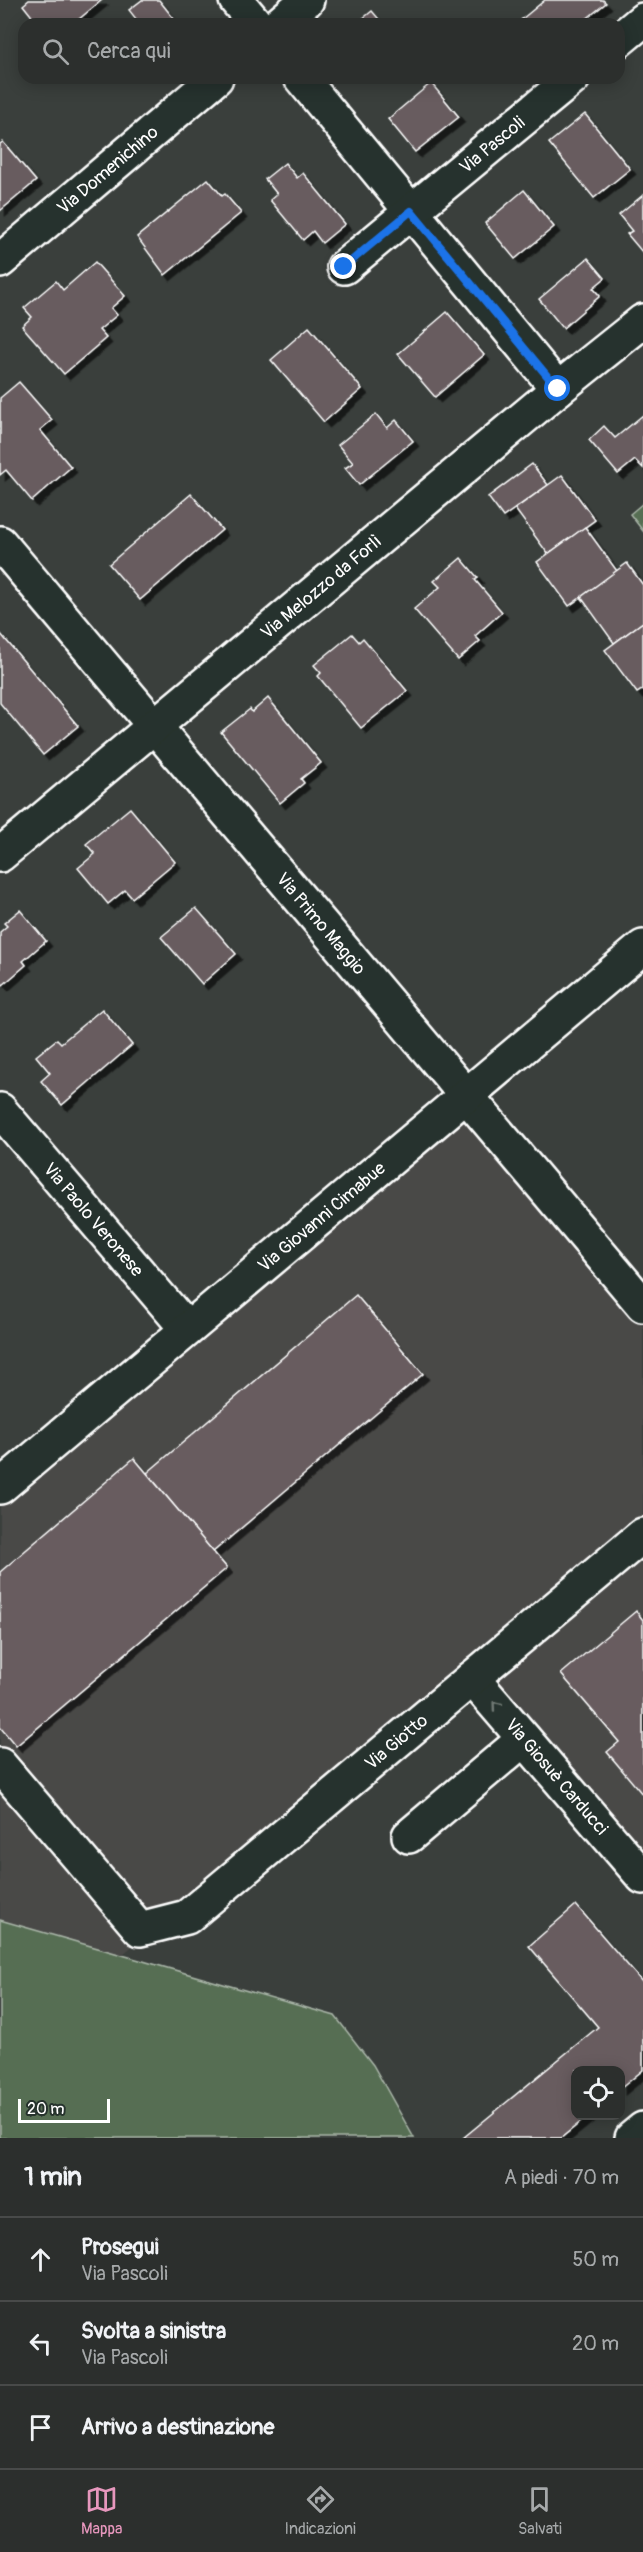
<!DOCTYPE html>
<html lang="it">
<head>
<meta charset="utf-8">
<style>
  :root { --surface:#2c2f2d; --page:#383b39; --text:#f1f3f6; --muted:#a6a9aa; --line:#484a49; --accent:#e797bd }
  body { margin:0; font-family:Pangolin,sans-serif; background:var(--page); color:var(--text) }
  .controls { position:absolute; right:18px; bottom:18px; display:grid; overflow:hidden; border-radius:12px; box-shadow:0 3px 15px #0003 }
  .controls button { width:54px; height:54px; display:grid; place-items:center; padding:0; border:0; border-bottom:2px solid var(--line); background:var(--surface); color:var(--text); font:30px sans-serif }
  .scale { position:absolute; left:18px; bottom:15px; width:92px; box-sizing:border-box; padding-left:6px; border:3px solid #fff; border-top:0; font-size:16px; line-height:21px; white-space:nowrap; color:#fff; -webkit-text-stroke:4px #26332d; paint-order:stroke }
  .stop { position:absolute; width:18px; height:18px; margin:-14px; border:4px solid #1a73e8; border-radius:50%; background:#fff }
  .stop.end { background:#1a73e8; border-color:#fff; box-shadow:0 2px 6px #0008 }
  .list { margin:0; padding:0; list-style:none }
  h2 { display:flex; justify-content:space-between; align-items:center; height:78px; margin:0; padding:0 24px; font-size:26px }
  h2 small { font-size:20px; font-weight:400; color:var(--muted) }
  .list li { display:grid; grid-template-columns:39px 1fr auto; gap:18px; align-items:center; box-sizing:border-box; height:84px; padding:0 24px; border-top:2px solid var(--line) }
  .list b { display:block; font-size:22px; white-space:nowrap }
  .list p { margin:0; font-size:20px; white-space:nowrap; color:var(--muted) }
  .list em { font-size:20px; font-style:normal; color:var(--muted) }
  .icon { flex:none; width:33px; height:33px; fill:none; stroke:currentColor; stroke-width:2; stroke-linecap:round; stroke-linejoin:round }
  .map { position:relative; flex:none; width:643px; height:2138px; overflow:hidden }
  .search { position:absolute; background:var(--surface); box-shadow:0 3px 15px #0003; left:18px; right:18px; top:18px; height:66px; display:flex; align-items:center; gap:15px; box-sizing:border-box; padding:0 21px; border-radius:18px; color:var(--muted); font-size:22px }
  .sheet { height:330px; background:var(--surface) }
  nav { display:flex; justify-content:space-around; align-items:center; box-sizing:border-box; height:84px; border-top:2px solid var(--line); background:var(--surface); font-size:16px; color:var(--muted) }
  nav a { display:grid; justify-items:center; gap:3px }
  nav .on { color:var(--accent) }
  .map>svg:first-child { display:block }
</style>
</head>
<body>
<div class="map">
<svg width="643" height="2138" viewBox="0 0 643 2138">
  <defs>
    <filter id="shadow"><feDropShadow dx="5.5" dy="5.5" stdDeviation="0" flood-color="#0009"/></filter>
  </defs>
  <rect width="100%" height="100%" fill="#3a3f3c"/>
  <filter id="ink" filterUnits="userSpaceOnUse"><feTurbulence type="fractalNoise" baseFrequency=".0167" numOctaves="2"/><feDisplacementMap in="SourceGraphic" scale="12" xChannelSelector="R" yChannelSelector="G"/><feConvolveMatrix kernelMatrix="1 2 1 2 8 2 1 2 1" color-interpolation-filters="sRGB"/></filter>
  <g filter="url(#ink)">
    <path fill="#484846" d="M466 1114 643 1325V1858L470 1657 122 1955 0 1920V1507Z"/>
    <g fill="#566e53" stroke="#aab6a9" stroke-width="1.5">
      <path d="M643 503V531L630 514Z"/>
      <path d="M0 1920 335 2016 373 2065 414 2138H0Z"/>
    </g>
    <g fill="#675c5f" stroke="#fff" stroke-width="1.5" filter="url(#shadow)">
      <path d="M29 0H102L73 24H38L23 5Z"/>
      <path d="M142 0H159L178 24H140L129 10Z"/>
      <path d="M545 0H603L606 3 580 24H516Z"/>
      <path d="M372 11 383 24H356Z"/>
      <path d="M431 83 459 117 415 152 388 119Z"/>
      <path d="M585 114 630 169 594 198 549 143Z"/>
      <path d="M3 142 36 181 0 211V144Z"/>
      <path d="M285 163 297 178 303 173 345 224 322 243 313 231 303 240 270 200 277 194 265 179Z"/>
      <path d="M208 179 222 196 225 194 241 213 165 275 137 237Z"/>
      <path d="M524 190 554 227 515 259 485 223Z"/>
      <path d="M643 195V253L627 234 632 231 619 215Z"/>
      <path d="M588 258 605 278 593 288 600 296 563 328 539 299Z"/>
      <path d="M95 262 125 296 111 308 117 315 99 330 106 338 64 374 22 326 32 317 24 308 56 281 63 290Z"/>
      <path d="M447 312 484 355 435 397 398 354Z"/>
      <path d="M309 327 362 389 324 422 271 360Z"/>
      <path d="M19 382 52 420 40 430 71 467 32 501 6 470 0 475V398Z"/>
      <path d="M376 414 387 428 396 420 413 441 359 485 345 468 353 463 338 445Z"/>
      <path d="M643 415V468L635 460 618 474 589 440 604 426 615 438Z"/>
      <path d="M532 464 548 485 503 517 488 497Z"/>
      <path d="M562 475 595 520 548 554 515 509Z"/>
      <path d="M191 494 222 530 140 600 109 564Z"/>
      <path d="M585 527 617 571 569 606 537 562Z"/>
      <path d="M461 558 478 578 475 580 502 612 475 636 480 641 458 660 414 609 440 587 434 581Z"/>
      <path d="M627 563 643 585V622L614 643 581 597Z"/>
      <path d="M643 622V689L637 693 605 650Z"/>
      <path d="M0 633 78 726 43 755 0 703Z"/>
      <path d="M352 634 359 642 363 638 407 691 361 728 318 676 321 673 314 665Z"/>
      <path d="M268 698 321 763 301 779 304 783 280 803 221 732 250 709 252 712Z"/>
      <path d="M130 808 175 862 132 898 125 890 108 904 78 868 95 854 86 844Z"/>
      <path d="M196 908 236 954 202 984 161 937Z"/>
      <path d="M20 910 46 941 23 961 26 965 3 985 0 981V932L7 926 4 923Z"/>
      <path d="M102 1009 132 1045 62 1105 41 1081 50 1073 36 1056 57 1039 61 1043Z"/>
      <path d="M356 1295 423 1374 213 1552 147 1473Z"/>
      <path d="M134 1458 227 1568 16 1746 0 1727V1572Z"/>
      <path d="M636 1611 643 1620V1795L607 1752 619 1742 561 1674Z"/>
      <path d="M576 1905 643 1983V2070L620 2089V2070H576V2116H588L561 2138H463L598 2027 529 1946Z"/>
    </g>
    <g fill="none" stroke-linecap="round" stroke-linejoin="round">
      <g stroke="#fff" stroke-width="38">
        <g id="minor">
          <path d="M236 0 256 24"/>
          <path d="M279 24 307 0"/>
          <path d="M619 40 643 20"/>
          <path d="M301 78 558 389"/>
          <path id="s1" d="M0 261 216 78"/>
          <path id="s2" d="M344 267 573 78"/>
          <path id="s3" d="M0 543 643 1305"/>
          <path id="s4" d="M0 855 558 389 643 321"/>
          <path id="s5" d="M0 1110 187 1329"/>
          <path id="s6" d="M0 1487 643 947"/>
          <path id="s7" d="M472 1678 643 1877"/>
          <path id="s8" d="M0 1765 140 1929 187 1917 643 1535"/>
          <path d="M409 1836 524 1739"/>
          <path d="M632 2138 643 2129"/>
        </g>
      </g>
      <use href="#minor" stroke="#26332d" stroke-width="33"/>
    </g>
    <defs><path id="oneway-chevron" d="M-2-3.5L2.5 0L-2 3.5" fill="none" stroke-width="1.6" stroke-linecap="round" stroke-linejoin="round" transform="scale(1.5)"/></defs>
    <use stroke="#727a76" href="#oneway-chevron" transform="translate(496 1705) rotate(-130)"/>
  </g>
  <g fill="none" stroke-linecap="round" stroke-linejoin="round" filter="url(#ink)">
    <path stroke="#1a73e8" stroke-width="8" d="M344 267 411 211 558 389"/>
  </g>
  <g text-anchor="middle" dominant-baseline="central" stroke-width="4.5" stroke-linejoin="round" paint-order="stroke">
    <g font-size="18" fill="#fff" stroke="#26332d">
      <text stroke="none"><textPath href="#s2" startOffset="192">Via Pascoli</textPath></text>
      <text stroke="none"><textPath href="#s1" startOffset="141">Via Domenichino</textPath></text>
      <text stroke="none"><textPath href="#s4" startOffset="418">Via Melozzo da Forlì</textPath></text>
      <text stroke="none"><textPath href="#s3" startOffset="498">Via Primo Maggio</textPath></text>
      <text stroke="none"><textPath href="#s6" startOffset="420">Via Giovanni Cimabue</textPath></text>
      <text stroke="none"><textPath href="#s5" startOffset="144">Via Paolo Veronese</textPath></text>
      <text stroke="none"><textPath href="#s8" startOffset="537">Via Giotto</textPath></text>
      <text stroke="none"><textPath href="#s7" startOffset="130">Via Giosuè Carducci</textPath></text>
    </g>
  </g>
</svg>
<div class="controls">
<button><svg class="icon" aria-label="locate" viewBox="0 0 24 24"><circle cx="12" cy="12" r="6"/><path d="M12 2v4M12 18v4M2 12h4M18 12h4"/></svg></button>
</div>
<div class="scale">20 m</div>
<div class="stop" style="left:558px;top:389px"></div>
<div class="stop end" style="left:344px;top:267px"></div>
<div class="search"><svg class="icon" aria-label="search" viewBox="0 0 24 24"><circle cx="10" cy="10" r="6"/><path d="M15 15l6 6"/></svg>Cerca qui</div>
</div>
<section class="sheet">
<h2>1 min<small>A piedi · 70 m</small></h2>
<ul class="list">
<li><svg class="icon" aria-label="ahead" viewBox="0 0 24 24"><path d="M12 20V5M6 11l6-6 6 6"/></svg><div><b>Prosegui</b><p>Via Pascoli</p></div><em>50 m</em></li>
<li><svg class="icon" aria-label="left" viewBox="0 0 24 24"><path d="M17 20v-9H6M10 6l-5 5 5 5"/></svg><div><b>Svolta a sinistra</b><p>Via Pascoli</p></div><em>20 m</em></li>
<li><svg class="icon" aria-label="arrive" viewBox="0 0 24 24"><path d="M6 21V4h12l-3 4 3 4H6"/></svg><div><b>Arrivo a destinazione</b></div></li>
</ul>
</section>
<nav>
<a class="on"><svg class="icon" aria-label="map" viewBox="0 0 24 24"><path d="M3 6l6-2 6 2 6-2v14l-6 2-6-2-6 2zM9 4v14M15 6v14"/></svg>Mappa</a>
<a><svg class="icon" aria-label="directions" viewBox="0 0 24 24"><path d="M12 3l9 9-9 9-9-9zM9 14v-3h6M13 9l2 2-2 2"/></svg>Indicazioni</a>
<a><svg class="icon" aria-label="saved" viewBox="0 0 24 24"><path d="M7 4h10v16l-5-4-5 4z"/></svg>Salvati</a>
</nav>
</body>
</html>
